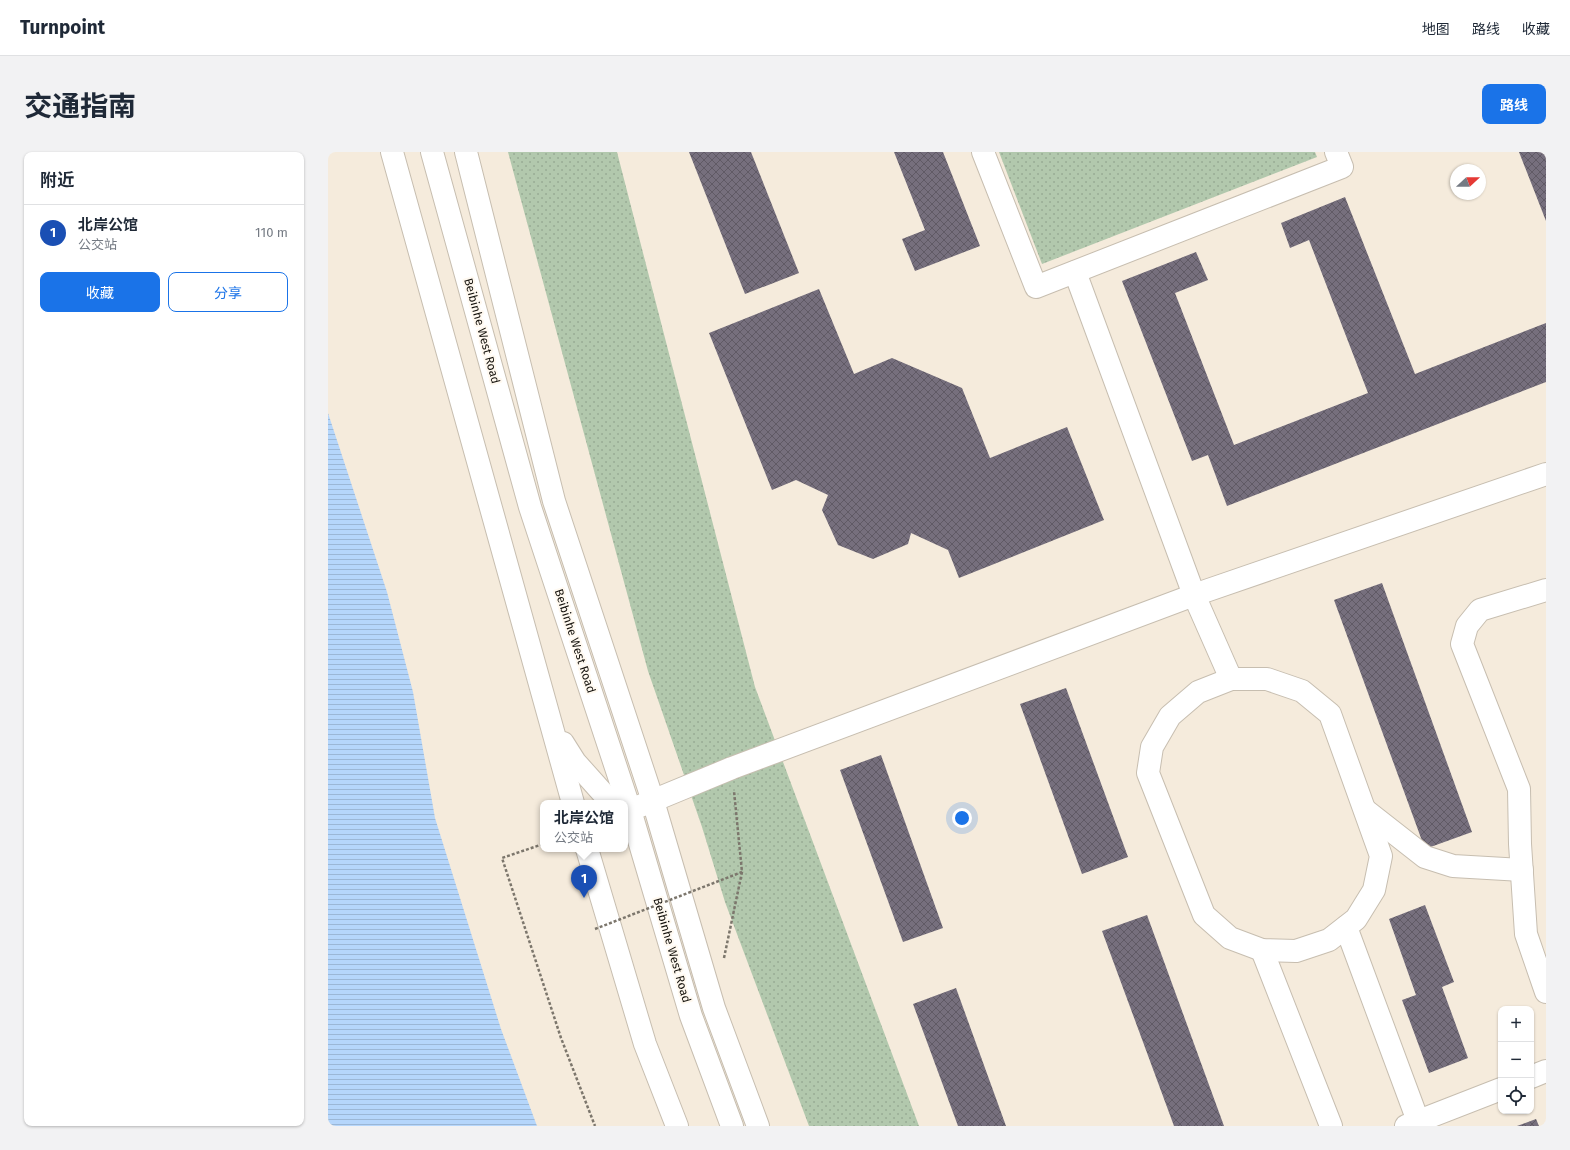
<!DOCTYPE html>
<html lang="zh">
<head>
<meta charset="utf-8">
<style>
  :root { --surface:#fff; --page:#f2f2f3; --text:#1f2937; --muted:#747a83; --line:#e0e1e3; --accent:#1a73e8 }
  body { margin:0; font-family:"Fira Sans","Noto Sans SC",sans-serif; background:var(--page); color:var(--text) }
  .controls { position:absolute; right:12px; bottom:12px; display:grid; overflow:hidden; border-radius:8px; box-shadow:0 1px 3px #0004 }
  .controls button { width:36px; height:36px; display:grid; place-items:center; padding:0; border:0; border-bottom:1px solid var(--line); background:var(--surface); color:var(--text); font:20px sans-serif }
  .compass { position:absolute; left:1122px; top:12px; width:36px; height:36px; border-radius:50%; background:var(--surface); box-shadow:0 1px 3px #0004; rotate:69deg }
  .you { position:absolute; left:634px; top:666px; width:14px; height:14px; margin:-10px; border:3px solid #fff; border-radius:50%; background:#1a73e8; box-shadow:0 0 0 6px #1a73e833 }
  .badge { display:grid; place-items:center; width:26px; height:26px; border-radius:50%; background:var(--accent); color:#fff; font-size:13px; font-weight:700 }
  .pin { position:absolute; translate:-50% -33px; filter:drop-shadow(0 1px 2px #0008) }
  .pin::after { content:''; position:absolute; top:21px; width:14px; height:12px; background:inherit; clip-path:polygon(0 0,100% 0,50% 100%) }
  .popup { position:absolute; left:212px; top:648px; width:88px; height:52px; box-sizing:border-box; display:grid; place-content:center; border-radius:8px; background:var(--surface); filter:drop-shadow(0 1px 3px #0005); font-size:13px; white-space:nowrap; color:var(--muted) }
  .popup b { font-size:15px; color:var(--text) }
  .popup::after { content:''; position:absolute; left:50%; top:100%; margin-left:-8px; border:8px solid transparent; border-top-color:var(--surface) }
  .list { margin:0; padding:0; list-style:none }
  h2 { display:flex; justify-content:space-between; align-items:center; height:52px; margin:0; padding:0 16px; font-size:17px }
  h2 small { font-size:13px; font-weight:400; color:var(--muted) }
  .list li { display:grid; grid-template-columns:26px 1fr auto; gap:12px; align-items:center; box-sizing:border-box; height:56px; padding:0 16px; border-top:1px solid var(--line) }
  .list b { display:block; font-size:15px; white-space:nowrap }
  .list p { margin:0; font-size:13px; white-space:nowrap; color:var(--muted) }
  .list em { font-size:13px; font-style:normal; color:var(--muted) }
  .actions { display:flex; gap:8px; padding:12px 16px }
  .actions a { flex:1; padding:9px 0; border:1px solid var(--accent); border-radius:8px; text-align:center; font-size:14px; color:var(--accent) }
  .actions .main { background:var(--accent); color:#fff }
  .icon { flex:none; width:22px; height:22px; fill:none; stroke:currentColor; stroke-width:2; stroke-linecap:round; stroke-linejoin:round }
  .map { position:relative; flex:none; width:1218px; height:974px; overflow:hidden; border-radius:8px }
  header { display:flex; align-items:center; gap:24px; box-sizing:border-box; height:56px; padding:0 20px; background:var(--surface); border-bottom:1px solid var(--line) }
  header strong { font-size:19px }
  nav { display:flex; gap:22px; margin-inline-start:auto; font-size:14px }
  .intro { display:flex; align-items:center; justify-content:space-between; box-sizing:border-box; height:96px; padding:0 24px }
  h1 { margin:0; font-size:28px }
  .button { padding:10px 18px; border-radius:8px; background:var(--accent); color:#fff; font-size:14px; font-weight:700 }
  main { display:flex; gap:24px; padding:0 24px }
  aside { flex:1; background:var(--surface); border-radius:8px; box-shadow:0 1px 3px #0004 }
  .map>svg:first-child { display:block }
</style>
</head>
<body>
<header>
<strong>Turnpoint</strong>
<nav><a>地图</a><a>路线</a><a>收藏</a></nav>
</header>
<div class="intro"><h1>交通指南</h1><a class="button">路线</a></div>
<main>
<aside>
<h2>附近<small></small></h2>
<ul class="list">
<li><span class="badge" style="background:#1a4fb4">1</span><div><b>北岸公馆</b><p>公交站</p></div><em>110 m</em></li>
</ul>
<div class="actions"><a class="main">收藏</a><a>分享</a></div>
</aside>
<div class="map">
<svg width="1218" height="974" viewBox="0 0 1218 974">
  <defs>
    <pattern id="park-dots" width="8" height="8" patternUnits="userSpaceOnUse"><rect width="8" height="8" fill="#b2c8ad"/><path d="M2 2h.1M6 6h.1" fill="none" stroke="#98ab94" stroke-width="1.8" stroke-linecap="round"/></pattern>
    <pattern id="water-rules" width="6" height="5" patternUnits="userSpaceOnUse"><rect width="6" height="5" fill="#b5d6fb"/><path d="M0 2.5h6" fill="none" stroke="#9bb7d6"/></pattern>
    <pattern id="building-cross-hatch" width="8" height="8" patternUnits="userSpaceOnUse"><rect width="8" height="8" fill="#766f7d"/><path d="M0 0l8 8M0 8l8-8" fill="none" stroke="#605a65"/></pattern>
  </defs>
  <rect width="100%" height="100%" fill="#f5ebdc"/>
  <g fill="url(#park-dots)">
    <path d="M180 0H289L427 535 591 974H481L397 750 374 675 320 519Z"/>
    <path d="M671 0H987L989 5 714 112Z"/>
  </g>
  <path fill="url(#water-rules)" d="M0 261 59 440 85 540 107 666 173 877 209 974H0Z"/>
  <g fill="url(#building-cross-hatch)">
    <path d="M361 0H423L471 121 417 142Z"/>
    <path d="M566 0H615L652 94 587 119 574 87 597 78Z"/>
    <path d="M1191 0H1218V69Z"/>
    <path d="M1017 45 1087 222 1218 171V230L899 354 880 303 864 309 794 129 868 100 880 128 847 141 906 293 1040 241 981 88 962 96 953 71Z"/>
    <path d="M491 137 526 222 564 206 634 236 662 306 739 275 776 368 631 426 620 398 583 381 580 392 545 407 510 393 494 358 500 343 468 328 444 338 381 181Z"/>
    <path d="M1054 431 1144 680 1097 697 1006 448Z"/>
    <path d="M738 536 800 705 754 722 692 552Z"/>
    <path d="M553 603 615 776 575 790 512 618Z"/>
    <path d="M1097 753 1126 830 1114 835 1140 906 1101 921 1074 848 1088 843 1061 767Z"/>
    <path d="M819 763 896 974H846L774 779Z"/>
    <path d="M628 836 678 974H630L585 852Z"/>
    <path d="M1208 967 1211 974H1189Z"/>
  </g>
  <g fill="none" stroke-linecap="round" stroke-linejoin="round">
    <g stroke="#c7beb0" stroke-width="24">
      <g id="minor">
        <path d="M138 0 226 349 325 649 386 856 430 974"/>
        <path d="M655 0 708 135 1014 15 1008 0"/>
        <path d="M747 120 866 443 903 527"/>
        <path d="M1218 438 1152 458 1139 474 1134 492 1191 637 1192 692 1198 782 1218 840"/>
        <path d="M903 527H939L974 539 1002 562 1053 704 1046 738 1028 767 1001 788 968 799 934 798 902 786 876 763 820 621 824 595 842 564 870 540Z"/>
        <path d="M312 654 404 616 866 443 1218 322"/>
        <path d="M1037 658 1097 705 1125 714 1194 718"/>
        <path d="M1018 775 1090 969"/>
        <path d="M934 798 1003 974"/>
        <path d="M1203 925 1218 919"/>
        <path d="M1078 974 1173 937"/>
      </g>
    </g>
    <g stroke="#c7beb0" stroke-width="24">
      <g id="major">
        <path d="M64 0 245 651"/>
        <path d="M104 0 202 355 302 658 363 864 404 974"/>
        <path d="M235 591 247 610 281 648 288 651"/>
        <path d="M259 697 317 892 349 974"/>
      </g>
    </g>
    <g stroke="#7c766c" stroke-width="2.5" stroke-dasharray="3 2" stroke-linecap="butt">
      <path d="M215 692 174 706 233 886 267 974"/>
      <path d="M396 806 414 720 406 639"/>
    </g>
    <use href="#minor" stroke="#fff" stroke-width="22"/>
    <use href="#major" stroke="#fff" stroke-width="22"/>
    <path stroke="#7c766c" stroke-width="2.5" stroke-dasharray="3 2" stroke-linecap="butt" d="M267 777 414 720"/>
  </g>
  <g text-anchor="middle" dominant-baseline="central" stroke-width="4" stroke-linejoin="round" paint-order="stroke">
    <g font-size="12" fill="#13100b" stroke="#fff9f0">
      <text transform="translate(154 179) rotate(75)">Beibinhe West Road</text>
      <text transform="translate(247 489) rotate(72)">Beibinhe West Road</text>
      <text transform="translate(344 798) rotate(74)">Beibinhe West Road</text>
    </g>
  </g>
</svg>
<div class="controls">
<button>+</button>
<button>−</button>
<button><svg class="icon" aria-label="locate" viewBox="0 0 24 24"><circle cx="12" cy="12" r="6"/><path d="M12 2v4M12 18v4M2 12h4M18 12h4"/></svg></button>
</div>
<svg class="compass" viewBox="-18 -18 36 36"><path d="M0-13l5 13h-10z" fill="#e53935"/><path d="M0 13l5-13h-10z" fill="#747a83"/></svg>
<div class="you"></div>
<div class="pin badge" style="left:256px;top:746px;background:#1a4fb4">1</div>
<div class="popup"><b>北岸公馆</b>公交站</div>
</div>
</main>
</body>
</html>
